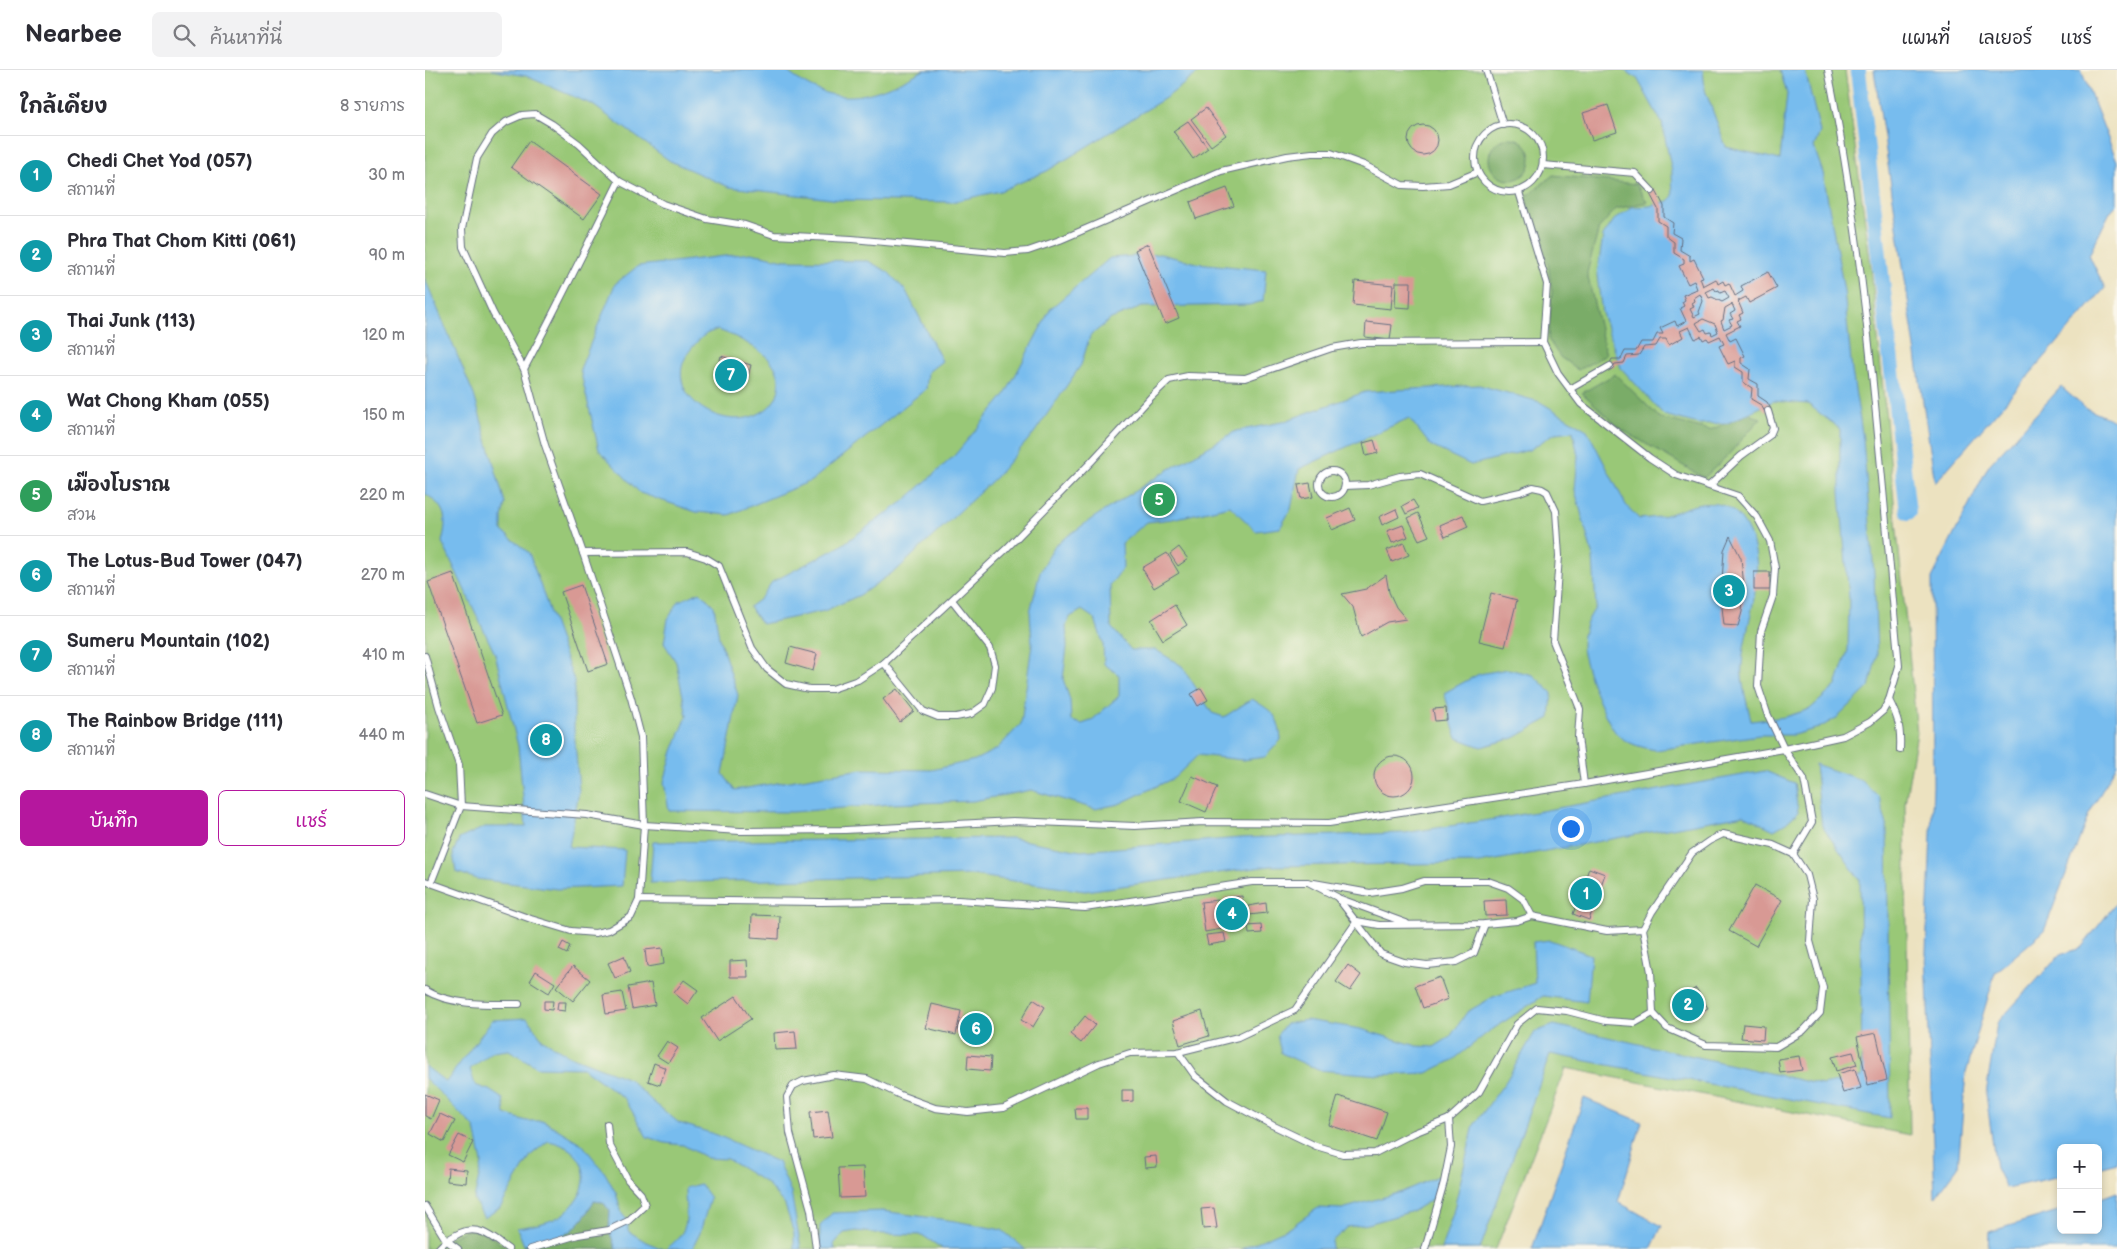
<!DOCTYPE html>
<html lang="th">
<head>
<meta charset="utf-8">
<style>
  :root { --surface:#fff; --page:#f2f2f3; --text:#2b2b33; --muted:#7c7c81; --line:#e1e1e2; --accent:#b5179e }
  body { margin:0; font-family:"Balsamiq Sans","Playpen Sans Thai",sans-serif; background:var(--page); color:var(--text) }
  .controls { position:absolute; right:15px; bottom:15px; display:grid; overflow:hidden; border-radius:8px; box-shadow:0 2px 8px #0003 }
  .controls button { width:45px; height:45px; display:grid; place-items:center; padding:0; border:0; border-bottom:1px solid var(--line); background:var(--surface); color:var(--text); font:25px sans-serif }
  .you { position:absolute; left:1145px; top:758px; width:18px; height:18px; margin:-12px; border:4px solid #fff; border-radius:50%; background:#1a73e8; box-shadow:0 0 0 8px #1a73e833 }
  .badge { display:grid; place-items:center; width:32px; height:32px; border-radius:50%; background:var(--accent); color:#fff; font-size:16px; font-weight:700 }
  .pin { position:absolute; translate:-50% -50%; border:2px solid #fff; box-shadow:0 1px 5px #0006 }
  .list { margin:0; padding:0; list-style:none }
  h2 { display:flex; justify-content:space-between; align-items:center; height:65px; margin:0; padding:0 20px; font-size:21px }
  h2 small { font-size:16px; font-weight:400; color:var(--muted) }
  .list li { display:grid; grid-template-columns:32px 1fr auto; gap:15px; align-items:center; box-sizing:border-box; height:80px; padding:0 20px; border-top:1px solid var(--line) }
  .list b { display:block; font-size:19px; white-space:nowrap }
  .list p { margin:0; font-size:16px; white-space:nowrap; color:var(--muted) }
  .list em { font-size:16px; font-style:normal; color:var(--muted) }
  .actions { display:flex; gap:10px; padding:15px 20px }
  .actions a { flex:1; padding:11px 0; border:1px solid var(--accent); border-radius:8px; text-align:center; font-size:18px; color:var(--accent) }
  .actions .main { background:var(--accent); color:#fff }
  .icon { flex:none; width:28px; height:28px; fill:none; stroke:currentColor; stroke-width:2; stroke-linecap:round; stroke-linejoin:round }
  .map { position:relative; flex:none; width:1692px; height:1179px; overflow:hidden }
  header { display:flex; align-items:center; gap:30px; box-sizing:border-box; height:70px; padding:0 25px; background:var(--surface); border-bottom:1px solid var(--line) }
  header strong { font-size:24px }
  nav { display:flex; gap:28px; margin-inline-start:auto; font-size:18px }
  .search { width:350px; height:45px; background:var(--page); display:flex; align-items:center; gap:12px; box-sizing:border-box; padding:0 18px; border-radius:8px; color:var(--muted); font-size:19px }
  main { display:flex }
  aside { flex:1; background:var(--surface) }
  .map>svg:first-child { display:block }
</style>
</head>
<body>
<header>
<strong>Nearbee</strong>
<div class="search"><svg class="icon" aria-label="search" viewBox="0 0 24 24"><circle cx="10" cy="10" r="6"/><path d="M15 15l6 6"/></svg>ค้นหาที่นี่</div>
<nav><a>แผนที่</a><a>เลเยอร์</a><a>แชร์</a></nav>
</header>
<main>
<aside>
<h2>ใกล้เคียง<small>8 รายการ</small></h2>
<ul class="list">
<li><span class="badge" style="background:#0f9aa8">1</span><div><b>Chedi Chet Yod (057)</b><p>สถานที่</p></div><em>30 m</em></li>
<li><span class="badge" style="background:#0f9aa8">2</span><div><b>Phra That Chom Kitti (061)</b><p>สถานที่</p></div><em>90 m</em></li>
<li><span class="badge" style="background:#0f9aa8">3</span><div><b>Thai Junk (113)</b><p>สถานที่</p></div><em>120 m</em></li>
<li><span class="badge" style="background:#0f9aa8">4</span><div><b>Wat Chong Kham (055)</b><p>สถานที่</p></div><em>150 m</em></li>
<li><span class="badge" style="background:#2e9e5b">5</span><div><b>เมืองโบราณ</b><p>สวน</p></div><em>220 m</em></li>
<li><span class="badge" style="background:#0f9aa8">6</span><div><b>The Lotus-Bud Tower (047)</b><p>สถานที่</p></div><em>270 m</em></li>
<li><span class="badge" style="background:#0f9aa8">7</span><div><b>Sumeru Mountain (102)</b><p>สถานที่</p></div><em>410 m</em></li>
<li><span class="badge" style="background:#0f9aa8">8</span><div><b>The Rainbow Bridge (111)</b><p>สถานที่</p></div><em>440 m</em></li>
</ul>
<div class="actions"><a class="main">บันทึก</a><a>แชร์</a></div>
</aside>
<div class="map">
<svg width="1692" height="1179" viewBox="0 0 1692 1179">
  <rect width="100%" height="100%" fill="#fbf7ec"/>
  <filter id="ink" filterUnits="userSpaceOnUse"><feTurbulence type="fractalNoise" baseFrequency=".02" numOctaves="2"/><feDisplacementMap in="SourceGraphic" scale="10" xChannelSelector="R" yChannelSelector="G"/><feConvolveMatrix kernelMatrix="1 2 1 2 8 2 1 2 1" color-interpolation-filters="sRGB"/></filter>
  <filter id="wash" filterUnits="userSpaceOnUse"><feTurbulence type="fractalNoise" baseFrequency=".0096" numOctaves="4" result="noise"/><feDisplacementMap in="SourceGraphic" scale="20" xChannelSelector="R" yChannelSelector="G"/><feGaussianBlur stdDeviation="1.12" result="paint"/><feColorMatrix in="noise" values="0 0 0 0 0 0 0 0 0 0 0 0 0 0 0 0 0 1.4 0 .05"/><feComposite in="paint" operator="in"/></filter>
  <g filter="url(#wash)">
    <rect width="100%" height="100%" fill="#ece2c0"/>
    <path fill="#99c877" stroke="#5a7c6a" d="M0 0H1420L1446 197 1492 663 1480 733 1485 1065 1141 998 1071 1179H0Z"/>
    <g fill="#7aac68" stroke="#4a6e63">
      <circle cx="1085" cy="89" r="21"/>
      <path d="M1128 105 1211 114 1222 132 1191 139 1174 158 1162 203 1181 285 1153 300 1135 287 1123 269 1127 221 1123 194 1109 159 1101 127Z"/>
      <path d="M1190 304 1235 348 1285 360 1323 344 1336 348 1304 384 1279 408 1196 359 1157 323Z"/>
      <path d="M169 1131 178 1132 185 1141 184 1160 191 1179H99V1175C137 1168 150 1166 169 1131Z"/>
      <path d="M44 1159 59 1162 83 1179H33L21 1170Z"/>
    </g>
    <g fill="#77bcee" stroke="#4976a6" fill-rule="evenodd">
      <path d="M66 0H360C411 41 446 28 499 0H777L742 27 622 101 575 121 526 132 415 130 304 117 245 91 168 35 101 6Z"/>
      <path d="M1199 0H1278L1280 20 1301 77 1355 90 1362 24 1355 0H1380L1395 62 1389 77 1398 103 1419 221 1427 301 1438 369 1449 504 1452 585 1444 617 1413 647 1394 658 1368 665H1335L1231 680C1219 678 1206 675 1195 667 1182 658 1157 592 1157 576 1157 561 1163 548 1171 537L1168 487 1150 420 1153 386 1148 361 1130 363 1104 380 1046 395 1006 376 984 348 874 399 866 439 855 458 831 461 805 436 747 449 722 452 697 473 698 498 685 515 686 557 706 580H731L757 596 787 643 799 647 827 629C848 642 854 645 856 670L840 687 818 690 773 685 749 708 694 734 670 739 606 720 548 731 466 734 368 742 244 741 239 712 248 681 262 646 251 592 239 573 243 549 254 531 275 522 289 536 294 568 313 625 298 704 310 720 437 699 507 700 550 690 572 679 596 654 607 574 605 542 615 502 630 475 668 448 743 400 811 361 857 352 940 322 1054 315 1115 332 1162 360 1201 435 1214 449C1222 448 1230 448 1237 446 1258 441 1269 431 1292 434 1305 436 1315 446 1321 457 1346 502 1320 548 1317 595 1315 611 1323 635 1326 651L1360 647 1385 639 1411 616 1423 580 1424 528 1415 423V359L1383 334 1348 331 1303 353 1273 354 1239 345 1196 298 1177 243 1172 205 1178 166 1189 150 1207 137 1225 136 1243 131 1248 126 1247 102 1237 53 1212 8ZM657 540 670 549 678 573 679 594 694 605V626L666 651 657 654 646 651 645 630 638 609 642 577 641 556 645 547Z"/>
      <path d="M1449 0H1656L1692 91V134L1685 142 1664 185 1680 218 1510 413Z"/>
      <path d="M326 183 360 190 443 191 463 202 481 221 517 291 503 302 501 319 386 411 304 445 271 442 215 423 174 380 155 299 190 214 213 196ZM293 260C308 265 324 273 337 283 362 301 360 333 331 345 292 362 233 320 266 279 274 269 280 262 293 260Z"/>
      <path d="M735 184 772 193 841 200 838 231 824 235 717 237 686 249 665 266 656 295 609 363 570 408 474 498 435 525 399 541 337 554 324 537 335 529 347 512 414 477 479 431 529 386 580 325 626 238 685 188Z"/>
      <path d="M0 209 49 325 80 433 77 447V461L104 483 149 611V659L154 721 144 777 200 780 197 816 132 819 52 809 31 802 28 783 34 769 60 757H101L93 676 70 584 17 472C23 448 21 438 1 424L0 420Z"/>
      <path d="M1636 317 1660 338 1692 352V694L1664 744 1619 861 1570 903 1541 1003 1533 1097 1510 1128 1501 882 1508 716 1507 508 1564 395Z"/>
      <path d="M1083 599 1108 605 1127 623 1125 648 1089 668 1056 677 1032 668C1025 653 1025 638 1019 623L1054 604Z"/>
      <path d="M1390 694 1436 710 1454 727 1462 755 1465 1048 1125 984 1055 1179H1016L1028 1143 1049 1055 1081 1011 1110 962 1129 955 1397 1015 1437 1007 1435 810 1397 756Z"/>
      <path d="M1340 701 1369 713 1373 742 1361 753 1349 760 1319 745 1054 793 845 796 660 821 546 805 225 813 228 772 586 768 656 781 815 768 979 763 1077 748Z"/>
      <path d="M1692 832V1093L1673 1098V1078H1636V1106L1581 1118 1571 1098 1561 1024 1572 953 1635 885 1656 878Z"/>
      <path d="M1125 870 1166 885 1162 932 1118 926 1062 963 1028 990 1002 1003 954 1005 893 1000 856 983 852 965 861 954 881 950 936 959 992 976 1009 977 1025 967 1042 942 1068 927 1110 913 1108 872Z"/>
      <path d="M102 948 118 970 145 986 204 1009 227 1031 254 1053 292 1065 353 1092 366 1122 376 1179H369V1163L360 1135 341 1113 302 1089 282 1088 258 1075 240 1073 222 1067 200 1029 158 998 112 997 84 980 67 982 45 999 50 1015 64 1020 78 1029 80 1044 101 1051H119L157 1074 180 1103 191 1123 197 1144 203 1151V1161L221 1172 238 1179H191L184 1160 185 1141 178 1132 169 1131C150 1166 137 1168 99 1175L92 1158C110 1155 134 1152 146 1137 171 1110 159 1077 123 1071L106 1085 75 1138 59 1148 49 1130 57 1093 50 1058 0 1008V996L21 1012 67 950Z"/>
      <path d="M1159 1028 1217 1052 1193 1132 1237 1156 1226 1179H1107Z"/>
      <path d="M1013 1106 1009 1128 988 1141 943 1154 923 1157 907 1171 906 1179H816L864 1158 893 1138 917 1139 977 1122Z"/>
      <path d="M275 1114 285 1128 275 1163 267 1179H241C268 1159 260 1148 260 1118Z"/>
      <path d="M1692 1122V1179H1563L1564 1162 1636 1140V1160H1673V1129Z"/>
      <path d="M457 1141 530 1151 577 1160 600 1179H518L497 1165 459 1164 431 1161 419 1163 409 1174 410 1179H395V1156L407 1143Z"/>
    </g>
    <g fill="none" stroke-linecap="round" stroke-linejoin="round">
      <path stroke="#77bcee" stroke-width="16" d="M1433 0 1483 442"/>
    </g>
    <g id="blocks">
      <g fill="#d89994" fill-rule="evenodd">
        <path d="M1183 35 1192 62 1167 70 1158 43Z"/>
        <path d="M781 38 801 65 786 76 766 49Z"/>
        <path d="M763 51 783 78 768 89 748 61Z"/>
        <circle cx="998" cy="70" r="15"/>
        <path d="M104 71 177 124 159 149 86 97Z"/>
        <path d="M802 118 809 136 771 149 765 132Z"/>
        <path d="M1230 119 1239 136V147L1248 153 1247 163 1256 168 1255 180 1265 186V191L1269 189 1278 207 1275 208 1278 216 1291 209 1293 214 1298 211 1300 215 1304 213 1310 226 1318 221 1316 216 1343 202 1352 218 1324 233 1321 227 1313 231 1318 243 1314 245 1316 249 1312 251 1315 256 1301 263 1305 271 1311 268 1320 286 1316 288V293L1325 299 1324 309 1333 314V326L1342 332 1346 339 1340 342 1336 335 1326 329 1327 318 1318 312V302L1310 297V291L1303 294 1294 276 1299 274 1295 266 1284 271 1282 268 1278 270 1276 266 1270 269 1264 257 1255 261 1258 267 1244 275 1241 269H1235L1231 276 1219 277 1214 285 1202 286 1199 293 1190 294 1188 297 1184 295 1187 289H1196L1200 281H1211L1216 272H1228L1232 264H1238L1235 258 1250 251 1252 256 1261 251 1255 238 1259 236 1257 232 1260 230 1258 225 1272 219 1269 211 1263 214 1254 196 1259 194V189L1249 183V172L1241 166V156L1233 151V139L1224 122ZM1289 218 1291 221 1294 220 1295 223 1300 221 1304 228 1297 232 1287 227 1284 228 1281 222ZM1275 224 1278 231 1274 242 1275 244 1269 247 1265 239 1269 237 1267 233 1270 231 1269 228ZM1307 234 1310 241 1305 244 1308 249 1304 250 1307 255 1299 259 1296 251 1298 250 1300 238ZM1278 249 1290 254 1293 262 1287 265 1286 262 1282 263 1280 259 1276 261 1271 253Z"/>
        <path d="M723 174 754 248 740 254 710 180Z"/>
        <path d="M930 211 968 215 966 239 928 235Z"/>
        <path d="M971 212H986L985 238 970 237Z"/>
        <path d="M941 252 967 255 965 270 940 267Z"/>
        <path d="M296 286 326 295 321 314 291 305Z"/>
        <path d="M949 370 953 383 941 386 938 373Z"/>
        <path d="M885 413 888 427 876 429 873 415Z"/>
        <path d="M988 430 993 438 981 444 977 436Z"/>
        <path d="M925 438 930 450 907 460 902 448Z"/>
        <path d="M971 439 974 447 957 455 954 447Z"/>
        <path d="M993 443 1004 466 994 470 983 448Z"/>
        <path d="M1038 445 1043 457 1020 467 1015 455Z"/>
        <path d="M978 455 983 467 967 473 962 461Z"/>
        <path d="M1305 466 1316 488 1319 516 1317 542 1313 556 1299 555 1296 528 1299 480Z"/>
        <path d="M979 473 984 485 967 492 962 480Z"/>
        <path d="M754 477 763 489 753 496 745 484Z"/>
        <path d="M742 483 754 503 729 518 717 498Z"/>
        <rect x="1329" y="502" width="16" height="18"/>
        <path d="M28 503 77 645 52 653 3 512Z"/>
        <path d="M961 505 964 522 971 537 981 549 962 552 936 567 928 537 917 524 941 519Z"/>
        <path d="M156 515 183 594 163 601 136 522Z"/>
        <path d="M1066 523 1092 530 1080 577 1054 571Z"/>
        <path d="M750 535 762 555 738 570 726 550Z"/>
        <path d="M365 577 392 584 388 601 361 593Z"/>
        <path d="M776 618 783 630 773 636 766 624Z"/>
        <path d="M472 619 489 641 475 652 458 629Z"/>
        <path d="M1021 638 1022 650 1010 651 1008 639Z"/>
        <circle cx="969" cy="706" r="20"/>
        <path d="M767 706 792 717 781 742 756 731Z"/>
        <path d="M1164 798 1180 804 1164 850 1148 844Z"/>
        <path d="M1330 815 1357 830 1331 876 1304 861Z"/>
        <path d="M817 826 821 856 803 858 799 828Z"/>
        <path d="M793 830 797 859 780 862 776 832Z"/>
        <path d="M1081 830 1082 845 1060 846 1059 831Z"/>
        <path d="M841 833 842 843 824 845 823 836Z"/>
        <path d="M327 845 355 846 354 869 326 867Z"/>
        <path d="M836 855 837 863 824 864 823 856Z"/>
        <path d="M799 863 801 872 783 875 781 865Z"/>
        <path d="M138 872 145 876 142 884 134 880Z"/>
        <path d="M237 878 239 894 222 897 220 880Z"/>
        <path d="M199 886 205 902 190 908 183 893Z"/>
        <path d="M322 890 323 907H305V891Z"/>
        <path d="M923 895 936 905 925 921 911 912Z"/>
        <path d="M148 896 165 910 148 931 131 917Z"/>
        <path d="M111 901 130 913 124 923 105 911Z"/>
        <path d="M1015 907 1023 929 998 938 990 916Z"/>
        <path d="M259 910 273 920 263 934 249 923Z"/>
        <path d="M226 913 230 935 207 939 203 917Z"/>
        <path d="M1271 918 1283 938 1264 949 1252 929Z"/>
        <path d="M197 922 201 941 181 944 178 925Z"/>
        <path d="M311 926 326 949 292 971 277 948Z"/>
        <path d="M608 929 620 937 608 957 596 950Z"/>
        <path d="M119 931H128L127 940 119 939Z"/>
        <path d="M133 932H141L140 941 132 940Z"/>
        <path d="M507 934 536 941 531 965 501 958Z"/>
        <path d="M777 941 784 966 755 975 748 951Z"/>
        <path d="M546 945 565 951 559 970 540 964Z"/>
        <path d="M660 946 670 955 656 973 645 964Z"/>
        <path d="M1318 954 1339 956 1338 970 1316 968Z"/>
        <path d="M370 961 372 979 350 980 349 963Z"/>
        <path d="M1451 963 1462 1010 1443 1015 1432 967Z"/>
        <path d="M242 971 253 978 243 993 232 986Z"/>
        <path d="M1428 982 1432 995 1411 1001 1407 987Z"/>
        <path d="M543 985 566 987 565 1001 542 999Z"/>
        <path d="M1374 986 1377 1000 1355 1003 1353 989Z"/>
        <path d="M229 993 241 998 235 1015 223 1011Z"/>
        <path d="M1430 999 1436 1018 1418 1023 1412 1004Z"/>
        <path d="M697 1020H708V1031L697 1032Z"/>
        <path d="M0 1024 14 1030 6 1049 0 1046Z"/>
        <path d="M913 1026 962 1042 952 1071 904 1055Z"/>
        <path d="M650 1038H662V1049H651Z"/>
        <path d="M403 1040 407 1067 388 1069 385 1042Z"/>
        <path d="M15 1044 30 1051 19 1072 5 1064Z"/>
        <path d="M34 1065 48 1072 38 1092 23 1085Z"/>
        <path d="M731 1086 732 1097 720 1098 719 1087Z"/>
        <path d="M438 1097 440 1127 415 1128 413 1098Z"/>
        <path d="M23 1098 42 1100 41 1113 22 1111Z"/>
        <path d="M789 1138 792 1158 778 1159 776 1139Z"/>
      </g>
    </g>
  </g>
  <g filter="url(#ink)">
    <use href="#blocks" fill-opacity="0" stroke="#646e80" stroke-width="1"/>
    <g fill="none" stroke-linecap="round" stroke-linejoin="round">
      <g stroke="#646e80" stroke-width="8">
        <g id="lane">
          <path d="M1061 0 1078 55"/>
          <circle cx="1084" cy="88" r="34"/>
          <path d="M1118 95 1210 103 1227 121"/>
          <path d="M1094 122 1122 214 1118 272 1133 303 1156 334 1225 388 1251 405 1313 426 1332 447 1345 471 1350 498 1348 526 1336 561 1333 616 1342 643 1359 679 1379 709 1387 752 1368 784"/>
          <path d="M99 299C132 237 163 174 194 111"/>
          <path d="M1145 319 1185 296"/>
          <circle cx="907" cy="414" r="13"/>
          <path d="M1285 415 1316 386 1345 365 1348 358 1343 341"/>
          <path d="M920 416 943 415 975 406 995 404 1055 431 1095 422 1108 417 1117 419 1122 422 1131 441 1134 486 1128 571 1155 639 1153 667 1159 714"/>
          <path d="M158 483 262 482 281 488 294 496 327 578 342 599 361 614 384 619H407L433 610 459 593 581 479 666 392 726 327 744 310 763 306 820 308 907 278 936 273 1118 272"/>
          <path d="M0 586 14 637 34 695 36 736 6 813"/>
          <path d="M459 593 498 641 513 647H531L546 644 560 634 567 618 570 595 565 578 527 530"/>
          <path d="M1464 630C1474 649 1476 659 1475 680"/>
          <path d="M0 724 36 736 162 745 219 755 315 761 420 760 588 751 710 756 778 752 904 753 1159 714 1359 679 1418 666 1445 652 1458 641 1464 630 1474 596C1455 398 1443 196 1403 0"/>
          <path d="M0 811 106 849 146 861 170 863 184 860 206 847 214 830 396 832 533 830 660 838 827 812H883L912 827 956 884 979 892 1002 895 1031 892 1049 883 1060 854"/>
          <path d="M889 813 945 823 977 818 999 811H1063L1083 818 1098 829 1107 846"/>
          <path d="M913 828 981 853"/>
          <path d="M214 830 219 755 216 667 206 628 158 483 120 375 99 299 68 243 38 177 37 159 52 88 67 64 81 52 97 45 110 44 127 54 154 74 194 111 238 134 282 149 320 155 349 165 427 169 580 183 603 181 635 170 796 101 862 86 887 83H906L939 95 977 115 998 116 1024 114 1053 102"/>
          <path d="M932 851 954 855 1060 854 1092 851 1107 846 1182 861 1218 859 1227 842 1267 783 1284 771 1298 764 1348 775 1368 784 1382 805 1388 829 1385 871 1398 918 1395 943 1378 961 1351 977 1281 975 1242 958 1228 943"/>
          <path d="M0 920C26 936 64 934 94 934"/>
          <path d="M753 982 770 1006 802 1031 847 1055 891 1076 918 1084 950 1083 989 1063 1024 1049 1054 1022 1092 954 1112 938 1142 941 1181 951 1210 953 1228 943 1226 902 1218 859"/>
          <path d="M0 1136 21 1170 33 1179"/>
          <path d="M13 1179C20 1171 25 1168 35 1163 54 1154 68 1168 83 1179"/>
          <path d="M105 1179 153 1165 184 1160 203 1151 220 1135 216 1124 203 1110 184 1074 182 1054"/>
          <path d="M391 1179 386 1140 365 1063 362 1027 368 1016 378 1011 409 1005 442 1009 475 1025 510 1038 543 1042 579 1038 674 993 705 983 753 982 813 967 870 940 932 851"/>
          <path d="M1000 1179 1019 1112 1026 1077 1024 1049"/>
        </g>
      </g>
      <use href="#lane" stroke="#fff" stroke-width="6"/>
    </g>
  </g>
</svg>
<div class="controls">
<button>+</button>
<button>−</button>
</div>
<div class="you"></div>
<div class="pin badge" style="left:1161px;top:824px;background:#0f9aa8">1</div>
<div class="pin badge" style="left:1263px;top:935px;background:#0f9aa8">2</div>
<div class="pin badge" style="left:1304px;top:521px;background:#0f9aa8">3</div>
<div class="pin badge" style="left:807px;top:844px;background:#0f9aa8">4</div>
<div class="pin badge" style="left:734px;top:430px;background:#2e9e5b">5</div>
<div class="pin badge" style="left:551px;top:959px;background:#0f9aa8">6</div>
<div class="pin badge" style="left:306px;top:305px;background:#0f9aa8">7</div>
<div class="pin badge" style="left:121px;top:670px;background:#0f9aa8">8</div>
</div>
</main>
</body>
</html>
